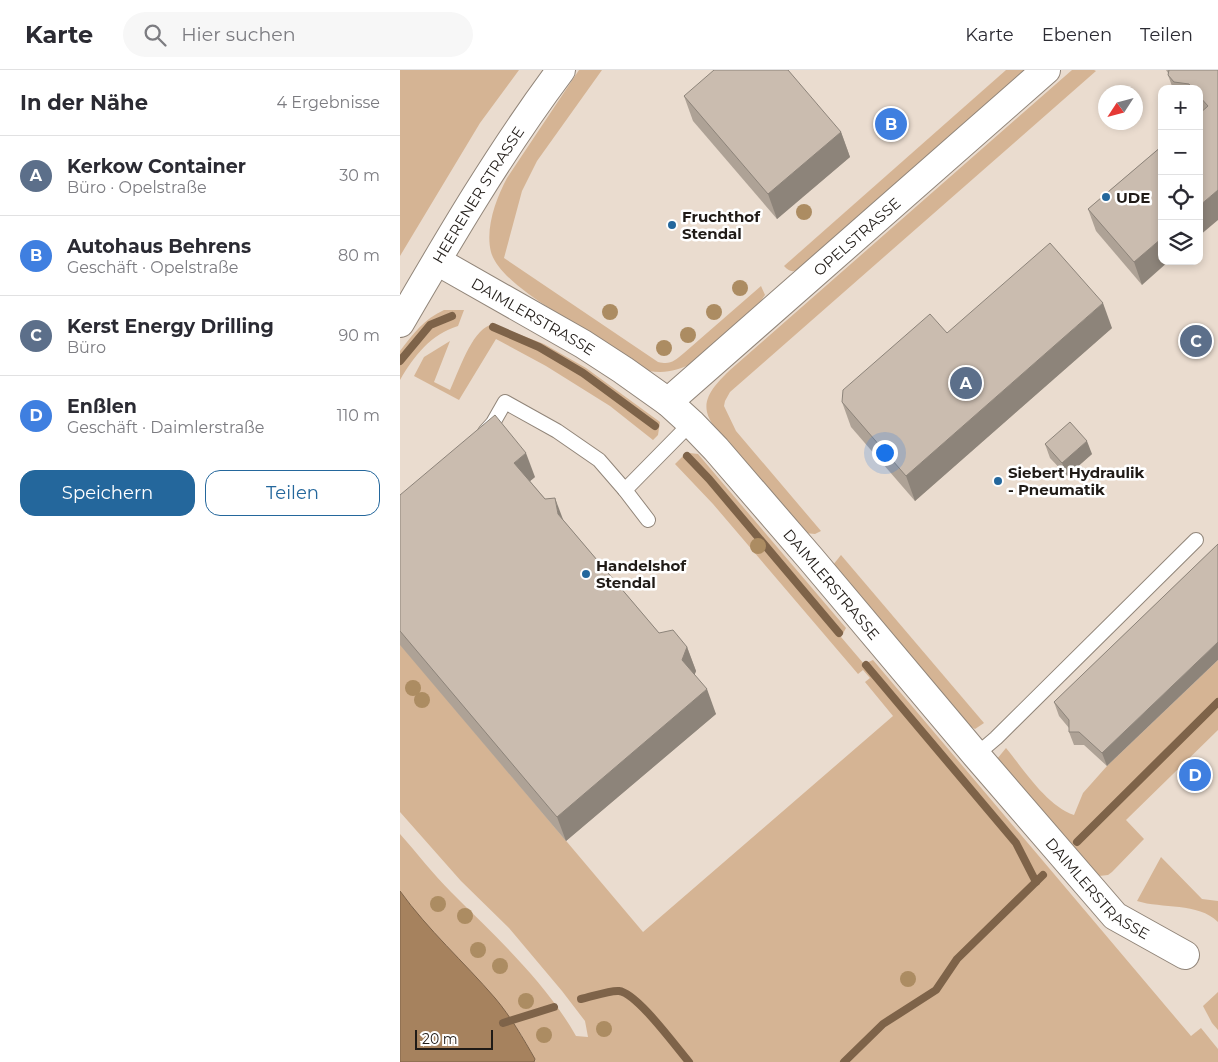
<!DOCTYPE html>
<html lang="de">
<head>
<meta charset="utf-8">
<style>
  :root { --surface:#fff; --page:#f7f7f7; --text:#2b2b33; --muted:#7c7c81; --line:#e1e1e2; --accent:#24679c }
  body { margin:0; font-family:Montserrat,sans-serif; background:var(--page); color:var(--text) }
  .controls { position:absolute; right:15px; top:15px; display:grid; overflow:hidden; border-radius:10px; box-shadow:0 2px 8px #0003 }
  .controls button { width:45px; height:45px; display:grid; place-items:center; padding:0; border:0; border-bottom:1px solid var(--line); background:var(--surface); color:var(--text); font:25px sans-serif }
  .compass { position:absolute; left:698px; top:15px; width:45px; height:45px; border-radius:50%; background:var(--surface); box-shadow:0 2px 8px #0003; rotate:234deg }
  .scale { position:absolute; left:15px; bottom:12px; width:78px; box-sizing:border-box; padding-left:5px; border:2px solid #201b17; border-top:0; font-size:14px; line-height:18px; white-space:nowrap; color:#201b17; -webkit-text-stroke:4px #fff; paint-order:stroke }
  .you { position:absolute; left:484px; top:382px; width:18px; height:18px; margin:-12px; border:4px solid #fff; border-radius:50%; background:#1a73e8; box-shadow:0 0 0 8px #1a73e833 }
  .badge { display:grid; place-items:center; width:32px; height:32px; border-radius:50%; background:var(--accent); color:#fff; font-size:16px; font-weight:700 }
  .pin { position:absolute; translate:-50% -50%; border:2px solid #fff; box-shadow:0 1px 5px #0006 }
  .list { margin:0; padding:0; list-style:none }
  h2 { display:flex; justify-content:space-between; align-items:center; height:65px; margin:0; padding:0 20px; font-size:21px }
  h2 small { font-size:16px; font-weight:400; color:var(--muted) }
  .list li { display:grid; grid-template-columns:32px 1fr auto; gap:15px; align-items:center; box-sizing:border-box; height:80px; padding:0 20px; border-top:1px solid var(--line) }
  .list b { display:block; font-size:19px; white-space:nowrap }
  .list p { margin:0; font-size:16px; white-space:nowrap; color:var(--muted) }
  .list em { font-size:16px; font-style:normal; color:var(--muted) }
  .actions { display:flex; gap:10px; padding:15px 20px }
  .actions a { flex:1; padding:11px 0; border:1px solid var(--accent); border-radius:15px; text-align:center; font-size:18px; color:var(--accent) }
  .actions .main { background:var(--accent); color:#fff }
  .icon { flex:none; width:28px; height:28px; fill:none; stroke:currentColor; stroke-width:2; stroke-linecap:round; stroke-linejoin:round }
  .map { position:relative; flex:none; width:818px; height:992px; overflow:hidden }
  header { display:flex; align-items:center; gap:30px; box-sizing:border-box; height:70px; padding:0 25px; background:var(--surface); border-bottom:1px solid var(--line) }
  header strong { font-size:24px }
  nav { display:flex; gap:28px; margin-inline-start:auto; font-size:18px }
  .search { width:350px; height:45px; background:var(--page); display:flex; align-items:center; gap:12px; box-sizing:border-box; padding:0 18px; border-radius:28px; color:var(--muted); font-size:19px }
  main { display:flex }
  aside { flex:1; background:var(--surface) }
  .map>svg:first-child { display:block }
</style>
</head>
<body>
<header>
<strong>Karte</strong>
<div class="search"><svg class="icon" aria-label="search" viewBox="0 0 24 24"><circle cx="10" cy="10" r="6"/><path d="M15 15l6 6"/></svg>Hier suchen</div>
<nav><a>Karte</a><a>Ebenen</a><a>Teilen</a></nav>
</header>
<main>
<aside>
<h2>In der Nähe<small>4 Ergebnisse</small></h2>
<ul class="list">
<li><span class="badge" style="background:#5c6f8a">A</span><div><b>Kerkow Container</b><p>Büro · Opelstraße</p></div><em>30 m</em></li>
<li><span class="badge" style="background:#3f7fe0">B</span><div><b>Autohaus Behrens</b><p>Geschäft · Opelstraße</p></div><em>80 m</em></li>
<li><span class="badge" style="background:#5c6f8a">C</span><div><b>Kerst Energy Drilling</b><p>Büro</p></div><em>90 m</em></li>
<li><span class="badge" style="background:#3f7fe0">D</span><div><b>Enßlen</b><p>Geschäft · Daimlerstraße</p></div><em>110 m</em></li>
</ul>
<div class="actions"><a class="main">Speichern</a><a>Teilen</a></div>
</aside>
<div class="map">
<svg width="818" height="992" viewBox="0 0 818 992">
  <rect width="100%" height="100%" fill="#eadccf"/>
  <g fill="#d5b494">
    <path d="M0 0H119L80 53 0 186Z"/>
    <path d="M179 0H202L137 91 122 121 104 188 258 292C271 295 274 291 284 283L361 216 365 225 356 238 293 293C278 300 266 304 249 301 229 289 210 276 191 263 164 247 99 212 91 182 85 158 96 129 107 108Z"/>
    <path d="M606 0H625L399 199C392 203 389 201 384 196Z"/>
    <path d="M672 0H694L696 1 330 322 325 331 324 336 336 361 421 461 415 464 405 463 314 357C311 352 308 347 307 342 303 325 320 310 330 300Z"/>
    <path d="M44 240H64L58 256C31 264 14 286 0 310V281C13 264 24 249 44 240Z"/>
    <path d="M90 255H95L144 274 186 298 260 352 258 365 253 370 210 336 146 296 96 269 59 330 14 306 24 287 50 271 34 312 50 320C59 301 71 262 90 255Z"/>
    <path d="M290 383 298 384 446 558 441 567 464 594 473 590 791 966 801 958 818 979V992H134L135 989 119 961 95 929 26 855 0 821V764C17 783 33 804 51 822 96 867 144 910 176 966L188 967 185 951 162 921 109 858 61 811 0 742V574L243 862 493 646 465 612 470 608 463 600 458 604 313 434 275 394 284 385Z"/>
    <path d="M441 485 584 653 575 659 570 656 433 495Z"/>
    <path d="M818 590V660L726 750 744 769 712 802 708 805 699 806 679 785 597 689 606 678C624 700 647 736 674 745L683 723 707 696Z"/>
    <path d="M761 787 802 829 818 831V852C798 832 762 839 737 831Z"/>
    <path d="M818 922V960L812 953 803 936Z"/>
  </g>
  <path fill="#a6825e" stroke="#7e6349" d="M0 821C28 860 64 892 95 928 111 947 123 968 135 989L134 992H0Z"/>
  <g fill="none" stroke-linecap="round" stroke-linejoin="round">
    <g stroke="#7e6349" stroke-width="8">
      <path d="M93 257 139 277 183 303 255 356"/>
      <path d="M0 291 30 255 52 246"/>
      <path d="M287 386 309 409 439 563"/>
      <path d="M466 595 616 773 636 812"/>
      <path d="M677 772 818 632"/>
      <path d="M181 929C191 927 210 920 219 921 237 923 276 977 289 992"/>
      <path d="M103 953 154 937"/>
      <path d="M444 992 483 954 536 920 557 889 643 805"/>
    </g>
    <g stroke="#918579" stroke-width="16">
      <g id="service">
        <path d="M85 362 93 353 105 332 157 361 199 390 225 420"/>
        <path d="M248 450 225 420 291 353"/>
        <path d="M576 685 596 668 796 470"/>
      </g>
    </g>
    <g stroke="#918579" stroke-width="30">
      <g id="minor">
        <path id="s1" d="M37 191 183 274 223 300 268 332 291 353 316 379 411 489 576 685 715 846 785 885"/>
        <path id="s2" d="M268 332 646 0"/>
      </g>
    </g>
    <g stroke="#918579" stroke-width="30">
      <g id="secondary">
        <path id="s3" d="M0 253C50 167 101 80 161 0"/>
      </g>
    </g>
    <use href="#service" stroke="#fff" stroke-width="14"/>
    <use href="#minor" stroke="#fff" stroke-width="28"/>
    <use href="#secondary" stroke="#fff" stroke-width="28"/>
  </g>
  <g fill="#ac8c62">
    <circle cx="404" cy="142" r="8"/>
    <circle cx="340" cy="218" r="8"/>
    <circle cx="210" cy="242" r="8"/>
    <circle cx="314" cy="242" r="8"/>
    <circle cx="288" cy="265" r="8"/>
    <circle cx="264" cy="278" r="8"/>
    <circle cx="358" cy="476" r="8"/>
    <circle cx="13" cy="618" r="8"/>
    <circle cx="22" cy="630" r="8"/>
    <circle cx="38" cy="834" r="8"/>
    <circle cx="65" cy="846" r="8"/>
    <circle cx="78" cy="880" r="8"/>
    <circle cx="100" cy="896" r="8"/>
    <circle cx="508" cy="909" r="8"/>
    <circle cx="126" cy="931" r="8"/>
    <circle cx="204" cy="959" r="8"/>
    <circle cx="144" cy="965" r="8"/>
  </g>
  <g fill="#aea296">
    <path d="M766 0H818V150L802 42 799 39V19H773L768 5V3Z"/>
    <path d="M284 26 441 62 450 87 377 149 293 51Z"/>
    <path d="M762 76 742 215 696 161 688 139Z"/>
    <path d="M712 258 515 431 451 357 442 332 547 263Z"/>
    <path d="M645 374 692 384 667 406 650 388Z"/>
    <path d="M135 407 130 411 259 563 287 577 296 601 294 605 316 644 166 771 0 575V425Z"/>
    <path d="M818 474 707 696 684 675H674L669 662V658L659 646 654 632Z"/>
  </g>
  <g fill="#8d847a">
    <path d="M441 62 450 87 377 149 368 124Z"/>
    <path d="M818 120V150L799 166V136Z"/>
    <path d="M762 168V191H769L742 215 734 192Z"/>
    <path d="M703 233 712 258 515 431 506 406Z"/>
    <path d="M687 371 692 384 667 406 662 393Z"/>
    <path d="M126 383 135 407 123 417 114 393Z"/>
    <path d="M155 428 164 452 158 444Z"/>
    <path d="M818 572V590L707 696 702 683Z"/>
    <path d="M287 577 296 601 291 614 282 590Z"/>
    <path d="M307 619 316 644 166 771 157 747Z"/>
  </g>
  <g fill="#cabcaf" stroke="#8d847a">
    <path d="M314 0H388L441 62 368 124 284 26Z"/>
    <path d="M769 0H818V120L799 136V44L808 36 799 26V19H793L789 14 774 12 768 5Z"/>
    <path d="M762 76V168L734 192 688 139Z"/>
    <path d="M650 173 703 233 506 406 442 332 443 320 530 244 547 263Z"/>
    <path d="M95 345 126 383 114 393 145 429 155 428 158 444 259 563 273 560 287 577 282 590 307 619 157 747 0 561V425Z"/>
    <path d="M670 352 687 371 662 393 645 374Z"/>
    <path d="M818 474V572L702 683 679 662H669V650L654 632Z"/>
  </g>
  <g fill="#24679c" stroke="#fff" stroke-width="2">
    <circle cx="706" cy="127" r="5"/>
    <circle cx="272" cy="155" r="5"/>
    <circle cx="598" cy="411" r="5"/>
    <circle cx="186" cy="504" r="5"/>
  </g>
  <g text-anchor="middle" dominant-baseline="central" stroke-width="5" stroke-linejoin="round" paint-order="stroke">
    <g font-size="15" fill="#201b17" stroke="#fff">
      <text stroke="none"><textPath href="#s3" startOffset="150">HEERENER STRASSE</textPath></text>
      <text stroke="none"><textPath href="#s2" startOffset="251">OPELSTRASSE</textPath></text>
      <text stroke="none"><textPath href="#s1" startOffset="111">DAIMLERSTRASSE</textPath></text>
      <text stroke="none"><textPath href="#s1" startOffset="516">DAIMLERSTRASSE</textPath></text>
      <text stroke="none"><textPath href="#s1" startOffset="921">DAIMLERSTRASSE</textPath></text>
    </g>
    <g font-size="15" font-weight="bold" fill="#201b17" stroke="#fff" text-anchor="start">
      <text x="716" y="127">UDE</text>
      <text x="282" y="146">Fruchthof<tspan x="282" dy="17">Stendal</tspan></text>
      <text x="608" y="402">Siebert Hydraulik<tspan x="608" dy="17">- Pneumatik</tspan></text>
      <text x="196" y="495">Handelshof<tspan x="196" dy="17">Stendal</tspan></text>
    </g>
  </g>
</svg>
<div class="controls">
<button>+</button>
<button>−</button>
<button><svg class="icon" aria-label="locate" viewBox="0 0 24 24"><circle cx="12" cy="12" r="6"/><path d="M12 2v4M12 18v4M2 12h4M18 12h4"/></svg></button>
<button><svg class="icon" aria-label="layers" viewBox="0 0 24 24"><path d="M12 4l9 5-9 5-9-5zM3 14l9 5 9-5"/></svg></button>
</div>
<svg class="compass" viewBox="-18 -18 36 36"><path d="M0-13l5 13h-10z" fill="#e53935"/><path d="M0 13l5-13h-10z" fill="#7c7c81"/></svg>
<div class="scale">20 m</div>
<div class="you"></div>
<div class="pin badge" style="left:566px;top:313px;background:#5c6f8a">A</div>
<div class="pin badge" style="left:491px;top:54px;background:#3f7fe0">B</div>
<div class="pin badge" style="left:796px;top:271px;background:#5c6f8a">C</div>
<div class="pin badge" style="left:795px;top:705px;background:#3f7fe0">D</div>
</div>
</main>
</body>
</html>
